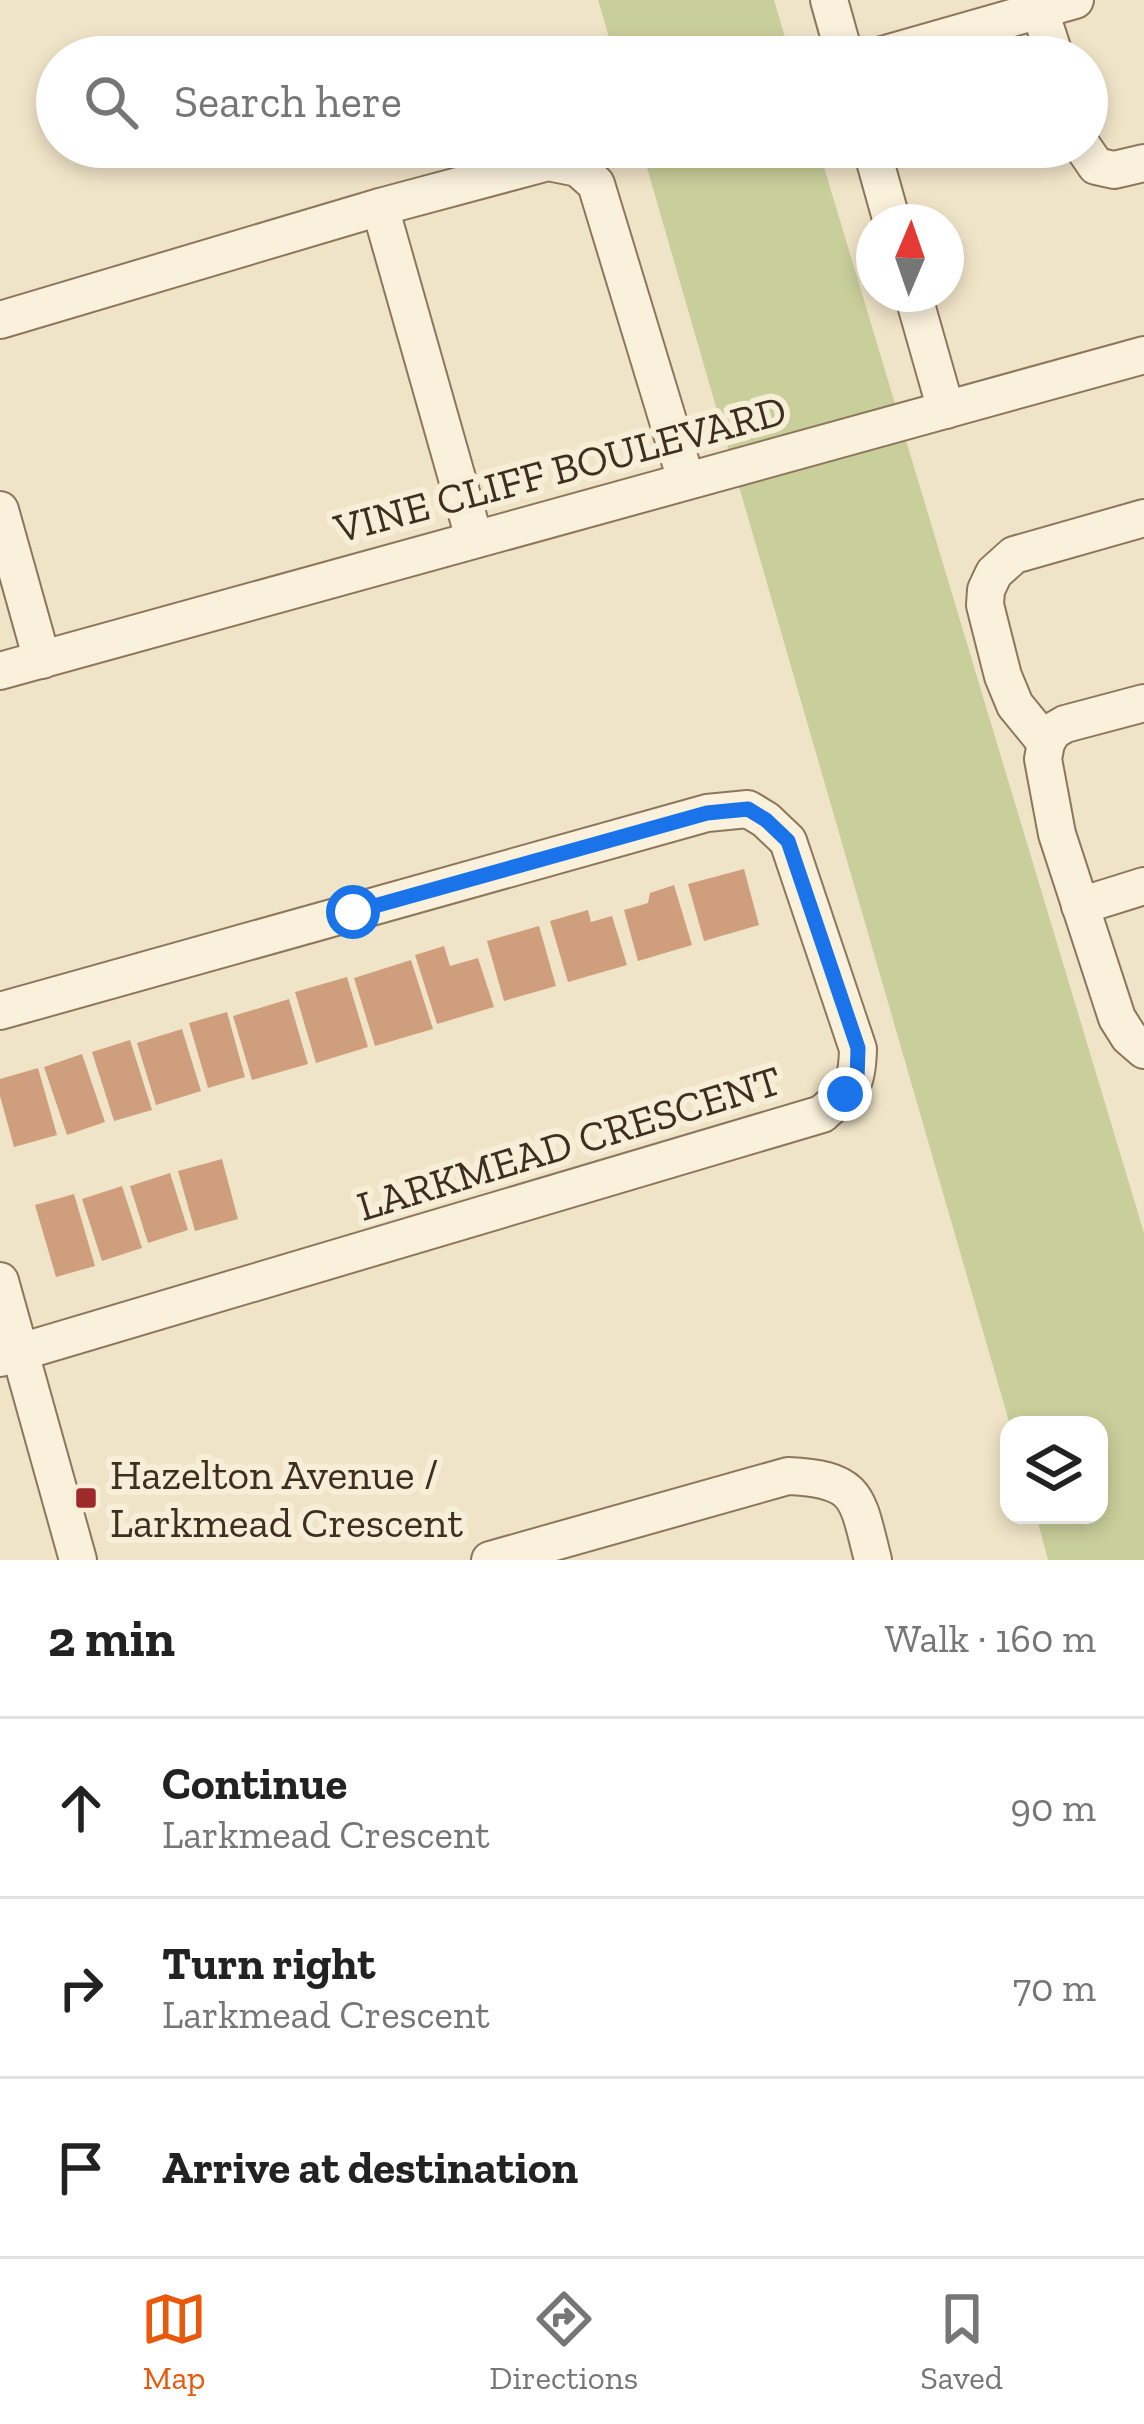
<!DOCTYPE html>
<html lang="en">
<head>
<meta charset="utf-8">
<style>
  :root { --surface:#fff; --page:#f6f6f6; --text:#222; --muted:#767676; --line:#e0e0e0; --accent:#ea580c }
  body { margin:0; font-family:"Zilla Slab",serif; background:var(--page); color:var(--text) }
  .controls { position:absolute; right:36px; bottom:36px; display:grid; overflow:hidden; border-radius:24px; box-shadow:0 6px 18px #0003 }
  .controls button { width:108px; height:108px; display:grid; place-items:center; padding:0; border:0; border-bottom:3px solid var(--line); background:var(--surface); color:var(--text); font:60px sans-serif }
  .compass { position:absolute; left:856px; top:204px; width:108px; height:108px; border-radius:50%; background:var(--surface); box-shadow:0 6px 18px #0003; rotate:2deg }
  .stop { position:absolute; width:36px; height:36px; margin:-27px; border:9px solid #1a73e8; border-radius:50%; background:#fff }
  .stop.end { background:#1a73e8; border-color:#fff; box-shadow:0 3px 12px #0008 }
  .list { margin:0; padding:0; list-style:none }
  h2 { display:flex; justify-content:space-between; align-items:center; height:156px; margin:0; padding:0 48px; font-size:51px }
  h2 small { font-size:39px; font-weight:400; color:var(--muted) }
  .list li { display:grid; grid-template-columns:78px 1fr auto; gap:36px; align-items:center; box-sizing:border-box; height:180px; padding:0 48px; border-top:3px solid var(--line) }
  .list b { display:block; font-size:45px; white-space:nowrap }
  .list p { margin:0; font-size:39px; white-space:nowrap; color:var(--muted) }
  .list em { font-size:39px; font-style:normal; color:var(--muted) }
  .icon { flex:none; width:66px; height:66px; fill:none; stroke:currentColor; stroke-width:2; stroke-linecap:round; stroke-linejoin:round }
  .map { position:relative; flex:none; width:1144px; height:1560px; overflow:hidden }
  .search { position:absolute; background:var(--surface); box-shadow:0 6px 18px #0003; left:36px; right:36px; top:36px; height:132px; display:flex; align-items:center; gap:30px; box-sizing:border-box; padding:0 42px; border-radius:66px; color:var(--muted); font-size:45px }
  .sheet { height:696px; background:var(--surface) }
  nav { display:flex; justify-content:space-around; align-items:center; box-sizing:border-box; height:168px; border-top:3px solid var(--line); background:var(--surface); font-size:33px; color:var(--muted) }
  nav a { display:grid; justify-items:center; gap:6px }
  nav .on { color:var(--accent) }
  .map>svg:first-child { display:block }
</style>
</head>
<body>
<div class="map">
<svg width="1144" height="1560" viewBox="0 0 1144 1560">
  <rect width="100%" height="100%" fill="#f0e4c8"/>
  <g fill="#c9cf9b">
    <path d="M598 0H774L791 57H615Z"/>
    <path d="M641 147H818L1144 1233V1560H1048L1036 1515H1099V1425H1010Z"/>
  </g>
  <g fill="#cf9f7d">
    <path d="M744 869 759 925 704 941 688 884Z"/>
    <path d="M674 885 692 945 638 961 624 910 648 903 650 893Z"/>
    <path d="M588 910 591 922 612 916 627 965 568 982 550 921Z"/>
    <path d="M539 926 556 986 504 1001 487 941Z"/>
    <path d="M444 946 450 966 478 958 494 1007 437 1024 415 955Z"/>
    <path d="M411 960 433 1029 375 1046 354 978Z"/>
    <path d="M347 977 368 1047 316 1063 295 992Z"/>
    <path d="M289 999 308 1064 252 1080 233 1016Z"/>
    <path d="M227 1012 245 1077 208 1088 189 1023Z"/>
    <path d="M182 1029 201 1091 156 1105 137 1043Z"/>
    <path d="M130 1040 152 1110 114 1121 92 1052Z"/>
    <path d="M82 1054 105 1122 67 1135 44 1067Z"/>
    <path d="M38 1068 57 1135 14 1147 0 1096V1079Z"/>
    <path d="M222 1159 238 1219 195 1231 178 1171Z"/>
    <path d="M170 1173 188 1230 148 1243 130 1186Z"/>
    <path d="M122 1186 142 1248 102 1261 82 1199Z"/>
    <path d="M74 1194 95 1266 56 1277 35 1205Z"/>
  </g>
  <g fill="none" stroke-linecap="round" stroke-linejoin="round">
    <g stroke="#8d765c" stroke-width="40">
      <g id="minor">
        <path d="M829 0 845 57"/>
        <path d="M1040 11 1055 57"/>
        <path d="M875 57 1075 0"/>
        <path d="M871 147 892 222"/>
        <path d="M1083 147 1096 166 1114 170 1144 163"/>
        <path d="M380 207 474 538"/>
        <path d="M913 294 946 410"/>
        <path d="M0 320 380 207 548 162 578 168 596 184 686 480"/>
        <path d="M0 510 42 660"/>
        <path d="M0 671 1144 355"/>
        <path d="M1144 703 1065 724 1053 731 1046 743 1043 759 1057 834 1117 1018 1129 1037 1144 1050"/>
        <path d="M1046 743 1015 705 1003 676 985 605 986 590 994 573 1014 555 1144 518"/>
        <path d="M1080 906 1144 886"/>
        <path d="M0 1011 707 813 748 809 766 820 788 841 858 1049C857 1089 851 1088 822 1114L0 1358"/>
        <path d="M0 1281 78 1560"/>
        <path d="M490 1560 788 1476C860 1479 857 1498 873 1560"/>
      </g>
    </g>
    <use href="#minor" stroke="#faf1dc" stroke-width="36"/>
  </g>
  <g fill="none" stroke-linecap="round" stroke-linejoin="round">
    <path stroke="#1a73e8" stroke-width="15" d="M353 912 707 813 748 809 766 820 788 841 858 1048 857 1079 845 1094"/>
  </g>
  <rect fill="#9e2a2b" stroke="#f7eed8" stroke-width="4.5" x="74" y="1486" width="24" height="24" rx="6"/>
  <g text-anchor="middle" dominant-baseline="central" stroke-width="12" stroke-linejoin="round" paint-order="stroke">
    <g font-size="42" fill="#3d2e20" stroke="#f7eed8">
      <text transform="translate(560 469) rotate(-15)">VINE CLIFF BOULEVARD</text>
      <text transform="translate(569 1143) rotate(-17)">LARKMEAD CRESCENT</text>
    </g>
    <g font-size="42" fill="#3d2e20" stroke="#f7eed8" text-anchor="start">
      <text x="110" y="1474">Hazelton Avenue /<tspan x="110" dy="48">Larkmead Crescent</tspan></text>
    </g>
  </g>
</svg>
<div class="controls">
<button><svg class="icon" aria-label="layers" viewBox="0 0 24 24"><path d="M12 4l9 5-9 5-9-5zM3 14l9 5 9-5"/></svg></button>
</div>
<svg class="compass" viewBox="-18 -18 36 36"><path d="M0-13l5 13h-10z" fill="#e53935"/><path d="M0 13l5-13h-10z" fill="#767676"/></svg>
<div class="stop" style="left:353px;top:912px"></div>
<div class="stop end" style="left:845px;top:1094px"></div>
<div class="search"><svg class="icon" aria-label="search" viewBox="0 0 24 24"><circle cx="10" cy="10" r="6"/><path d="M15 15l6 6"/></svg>Search here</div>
</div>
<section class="sheet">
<h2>2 min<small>Walk · 160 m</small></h2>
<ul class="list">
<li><svg class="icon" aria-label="ahead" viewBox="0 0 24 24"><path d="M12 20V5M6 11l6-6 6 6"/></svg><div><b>Continue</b><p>Larkmead Crescent</p></div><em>90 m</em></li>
<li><svg class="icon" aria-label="right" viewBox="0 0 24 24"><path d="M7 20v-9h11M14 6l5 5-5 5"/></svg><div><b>Turn right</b><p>Larkmead Crescent</p></div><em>70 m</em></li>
<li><svg class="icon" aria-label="arrive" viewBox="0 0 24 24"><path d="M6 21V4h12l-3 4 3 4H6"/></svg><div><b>Arrive at destination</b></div></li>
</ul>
</section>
<nav>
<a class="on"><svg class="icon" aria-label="map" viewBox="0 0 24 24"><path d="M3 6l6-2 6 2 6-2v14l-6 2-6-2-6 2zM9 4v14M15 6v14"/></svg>Map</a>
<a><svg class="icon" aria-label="directions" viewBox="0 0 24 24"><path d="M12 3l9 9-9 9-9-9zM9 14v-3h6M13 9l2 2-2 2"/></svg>Directions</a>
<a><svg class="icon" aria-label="saved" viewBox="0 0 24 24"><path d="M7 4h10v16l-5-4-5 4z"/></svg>Saved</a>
</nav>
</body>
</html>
